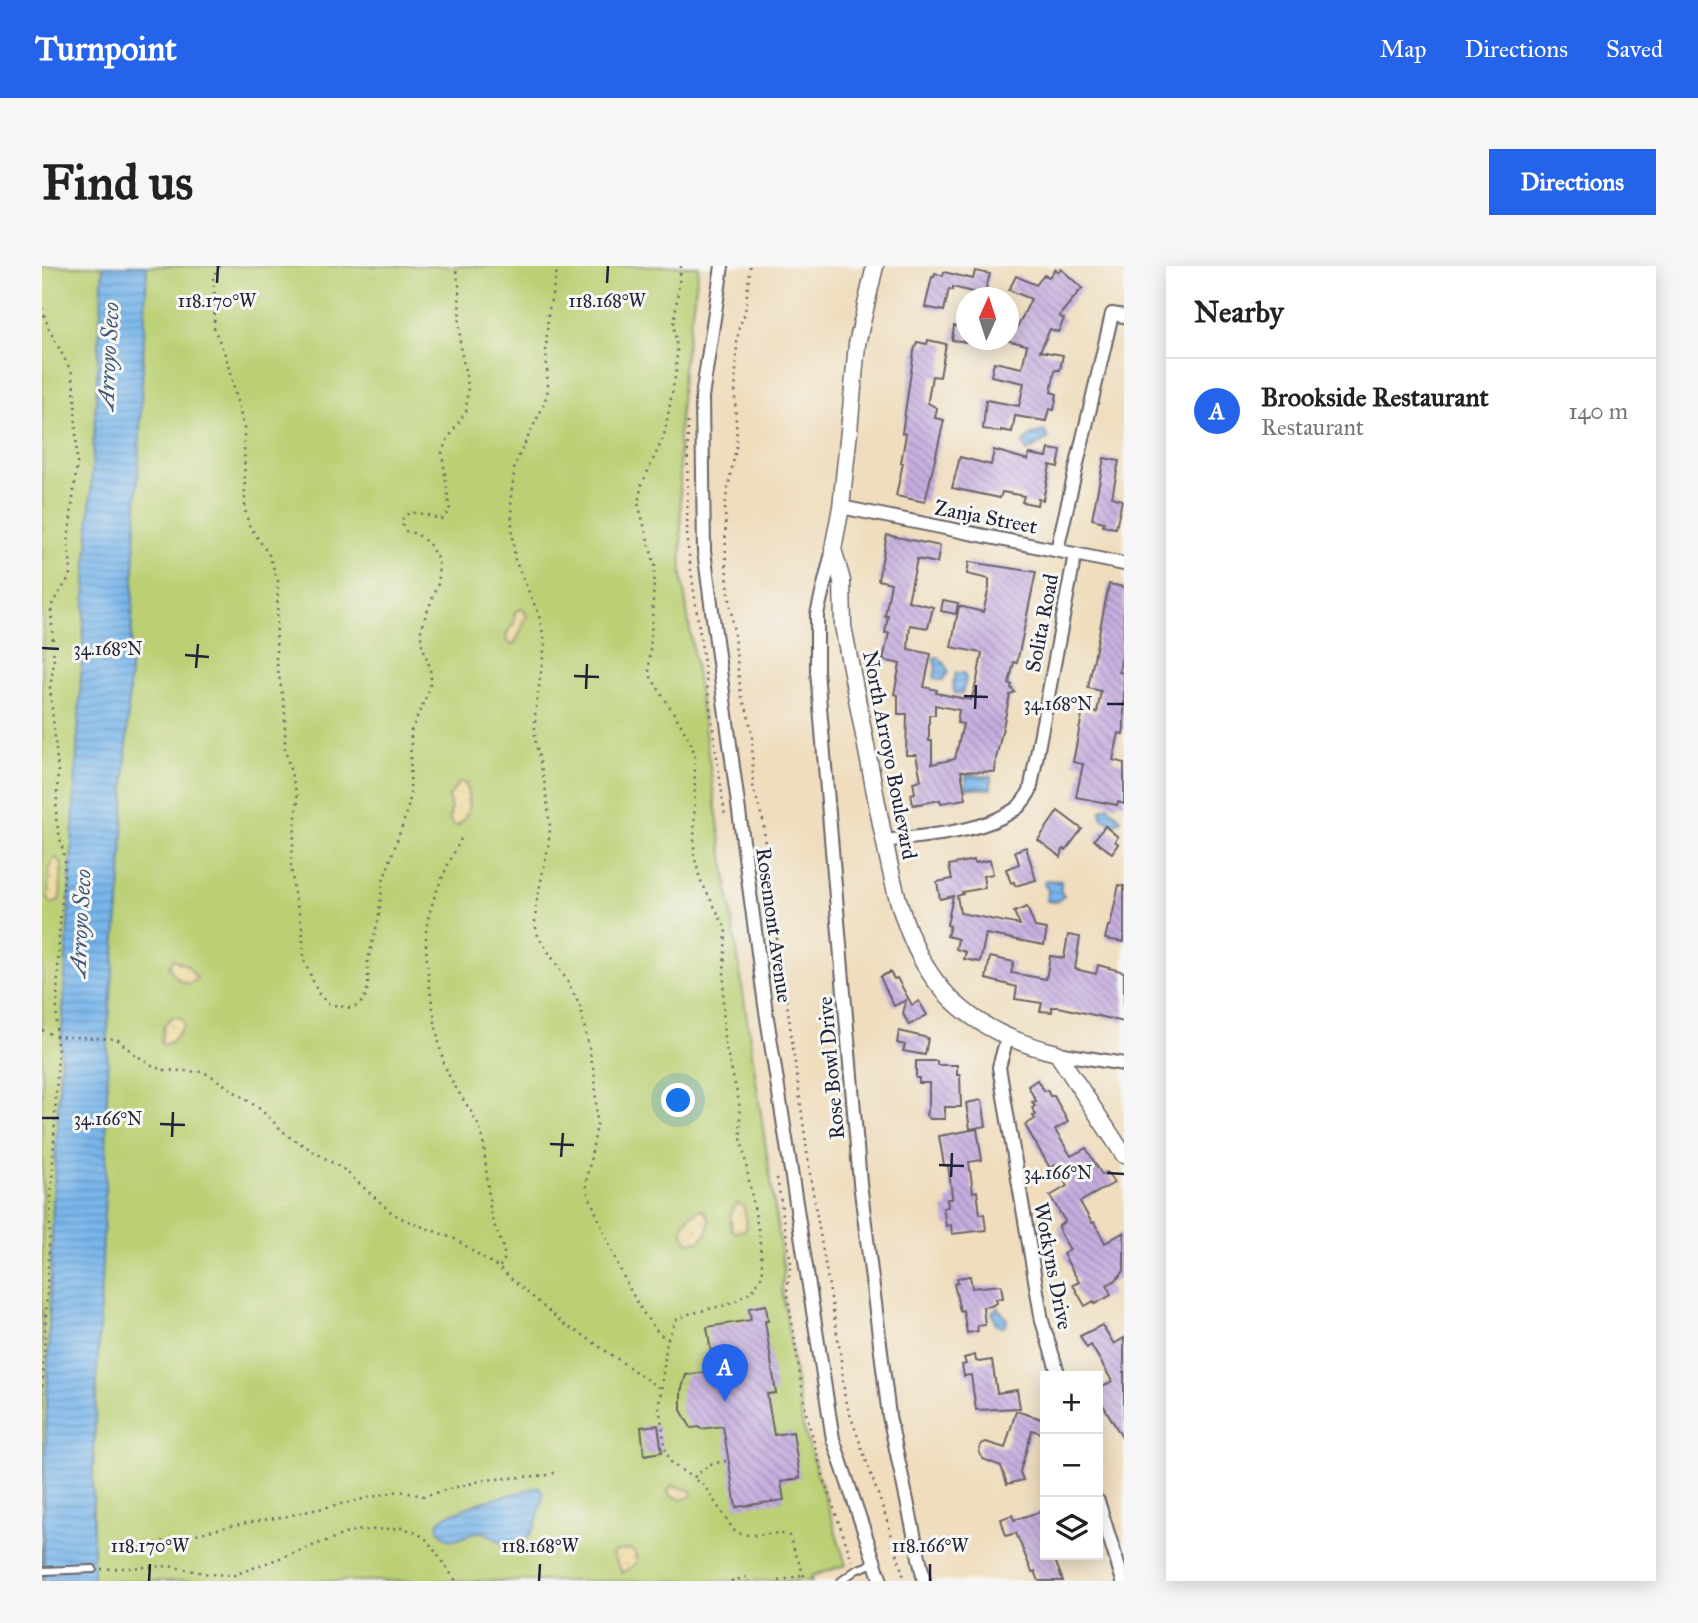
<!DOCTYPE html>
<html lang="en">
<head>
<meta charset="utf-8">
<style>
  :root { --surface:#fff; --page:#f6f6f6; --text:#222; --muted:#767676; --line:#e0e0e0; --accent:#2563eb }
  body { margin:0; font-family:"IM FELL Great Primer",serif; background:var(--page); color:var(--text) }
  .controls { position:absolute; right:21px; bottom:21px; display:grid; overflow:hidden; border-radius:0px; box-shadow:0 4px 18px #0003 }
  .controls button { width:63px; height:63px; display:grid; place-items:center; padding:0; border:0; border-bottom:2px solid var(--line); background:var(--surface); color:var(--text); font:35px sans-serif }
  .compass { position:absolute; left:914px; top:21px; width:63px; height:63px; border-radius:50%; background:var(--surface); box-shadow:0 4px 18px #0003; rotate:3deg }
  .you { position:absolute; left:637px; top:835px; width:24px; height:24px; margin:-18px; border:5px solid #fff; border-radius:50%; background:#1a73e8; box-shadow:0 0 0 10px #1a73e833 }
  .badge { display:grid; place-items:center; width:46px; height:46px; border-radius:50%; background:var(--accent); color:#fff; font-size:23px; font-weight:700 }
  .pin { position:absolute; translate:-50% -58px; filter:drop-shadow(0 2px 4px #0008) }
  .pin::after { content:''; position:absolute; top:37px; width:24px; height:21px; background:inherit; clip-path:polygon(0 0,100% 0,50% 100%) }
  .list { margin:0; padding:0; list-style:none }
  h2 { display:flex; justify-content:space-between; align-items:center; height:91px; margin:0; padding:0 28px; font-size:30px }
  h2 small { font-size:23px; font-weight:400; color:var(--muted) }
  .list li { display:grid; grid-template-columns:46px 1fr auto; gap:21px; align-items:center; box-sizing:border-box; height:105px; padding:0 28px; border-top:2px solid var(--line) }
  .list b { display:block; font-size:26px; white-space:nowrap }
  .list p { margin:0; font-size:23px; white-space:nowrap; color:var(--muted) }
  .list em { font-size:23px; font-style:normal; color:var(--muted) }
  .icon { flex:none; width:38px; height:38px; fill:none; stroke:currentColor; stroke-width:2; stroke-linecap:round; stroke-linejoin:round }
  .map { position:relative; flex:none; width:1082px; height:1315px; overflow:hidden; border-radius:0px }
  header { display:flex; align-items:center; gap:42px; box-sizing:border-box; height:98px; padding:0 35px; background:var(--accent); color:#fff }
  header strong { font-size:33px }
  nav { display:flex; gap:38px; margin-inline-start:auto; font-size:24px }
  .intro { display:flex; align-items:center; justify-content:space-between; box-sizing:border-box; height:168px; padding:0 42px }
  h1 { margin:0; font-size:49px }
  .button { padding:18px 32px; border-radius:0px; background:var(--accent); color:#fff; font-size:24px; font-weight:700 }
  main { display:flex; gap:42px; padding:0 42px }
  aside { flex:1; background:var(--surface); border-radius:0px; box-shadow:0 4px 18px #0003 }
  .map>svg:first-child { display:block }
</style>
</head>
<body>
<header>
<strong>Turnpoint</strong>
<nav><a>Map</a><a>Directions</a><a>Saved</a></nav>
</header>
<div class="intro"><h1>Find us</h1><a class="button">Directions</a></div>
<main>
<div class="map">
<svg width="1082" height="1315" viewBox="0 0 1082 1315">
  <defs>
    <pattern id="sand-dots" width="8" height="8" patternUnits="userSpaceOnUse" patternTransform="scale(1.75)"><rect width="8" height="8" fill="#eeda9e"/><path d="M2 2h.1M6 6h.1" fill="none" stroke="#ccbb89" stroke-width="1.8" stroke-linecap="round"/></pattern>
    <pattern id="water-rules" width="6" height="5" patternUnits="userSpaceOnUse" patternTransform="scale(1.75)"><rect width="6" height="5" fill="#79b6eb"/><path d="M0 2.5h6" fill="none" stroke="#6394c0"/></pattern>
    <pattern id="building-back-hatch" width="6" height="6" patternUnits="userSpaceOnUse" patternTransform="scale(1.75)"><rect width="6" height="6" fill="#c6addf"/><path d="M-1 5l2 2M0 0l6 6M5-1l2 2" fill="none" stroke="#a08cb6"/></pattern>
  </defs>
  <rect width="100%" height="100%" fill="#f6f6f2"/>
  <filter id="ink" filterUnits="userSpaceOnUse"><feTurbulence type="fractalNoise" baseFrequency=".0143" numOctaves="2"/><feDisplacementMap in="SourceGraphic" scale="14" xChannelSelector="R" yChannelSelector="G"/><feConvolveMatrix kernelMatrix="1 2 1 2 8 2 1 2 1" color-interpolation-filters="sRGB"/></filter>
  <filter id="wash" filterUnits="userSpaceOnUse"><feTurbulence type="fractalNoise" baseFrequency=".00686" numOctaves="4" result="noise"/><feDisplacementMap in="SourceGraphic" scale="28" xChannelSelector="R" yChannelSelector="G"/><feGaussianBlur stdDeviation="1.57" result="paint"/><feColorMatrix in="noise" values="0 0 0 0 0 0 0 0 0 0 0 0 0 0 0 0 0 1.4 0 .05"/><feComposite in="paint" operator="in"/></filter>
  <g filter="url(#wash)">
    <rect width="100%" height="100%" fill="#efddbd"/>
    <path fill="#bbd074" stroke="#6e7958" stroke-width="2" d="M0 0H657L641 103 637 169 640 310 742 1005 740 1023 761 1161 804 1299 769 1310 770 1315H0Z"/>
    <g fill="url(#sand-dots)" stroke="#887e6c" stroke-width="2">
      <path d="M478 343 482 344 485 350 473 378 470 379 465 375 464 368 472 357 473 346Z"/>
      <path d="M417 516 424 518C427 535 430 547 416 560L411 559 407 553 409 543 406 533Z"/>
      <path d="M14 592 20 598 18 631 17 635 10 638 6 633 7 606 10 595Z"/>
      <path d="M131 693 145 699 155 712C146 725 131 711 127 700Z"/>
      <path d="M130 751H137L142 755V760L129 776 121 779 119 776 122 759Z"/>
      <path d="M695 937 702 941 705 959 703 964 694 967 691 965C687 956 687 944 695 937Z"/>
      <path d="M660 943C672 952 668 967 657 975L646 976C634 963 645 948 660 943Z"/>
      <path d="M630 1219 650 1225V1229L641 1234 627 1229 626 1225Z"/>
      <path d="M588 1283 593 1287 595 1294 591 1300 581 1307 570 1289 572 1286Z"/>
    </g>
    <g fill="url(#water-rules)" stroke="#4e6c93" stroke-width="2">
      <path d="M61 0H105L79 614 66 764 64 903 51 1205V1315H2L1 1250 11 935Z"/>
      <path d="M1002 165 1007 172 985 186 981 177C987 170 993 166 1002 165Z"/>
      <path d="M896 391 904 399 906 406 901 414H895L892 411 894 402 891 392Z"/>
      <path d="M914 407H922L924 414 920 428 912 427 911 416Z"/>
      <path d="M924 509 949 510V523L924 522Z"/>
      <path d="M1066 540 1079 553 1073 558 1060 552 1059 544Z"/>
      <path d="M1003 614 1019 615V626L1022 630 1014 636 1005 635 1006 623 1002 619Z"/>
      <path d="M956 1041 965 1054 964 1059 960 1061 954 1058 950 1046Z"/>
      <path d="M497 1221 501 1227C499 1245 489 1287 464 1279 454 1277 450 1267 440 1266 420 1265 413 1286 396 1263L397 1255 406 1249 439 1236Z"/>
    </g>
    <g id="blocks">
      <g fill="url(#building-back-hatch)" fill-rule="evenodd">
        <path d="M1013 3 1016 6 1019 3 1040 22 1017 50 1022 53 1016 66 1008 63 998 85 1021 89 1018 104H1013L1009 126 1015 128 1012 144 1007 143 1004 155 973 150 970 166 959 164V166L941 163 944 134 977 140 982 117 949 110 952 96 980 102 985 79 967 75V61L975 62 989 33 967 24 974 10 994 19 1002 9 1007 11Z"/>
        <path d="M933 5 948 8 942 29 911 21V24L907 23 902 45 883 41 890 11H892L893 7 901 10 902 6 931 13Z"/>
        <path d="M912 60 925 62V76L910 74Z"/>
        <path d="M886 74 904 78 898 111 890 110 886 134V137L895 142 893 152 902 154 883 236 854 230 861 197H859L864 168 860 167 872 85 875 76 885 78Z"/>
        <path d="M1007 183 1019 185 1016 201 1008 199 1001 234 996 233 995 239 980 236 982 230 960 226 958 232 910 222 918 191 949 199 952 184 986 194 987 188 1005 191Z"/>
        <path d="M1062 192 1077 195 1070 231 1080 234 1074 262 1061 260 1062 256 1050 253Z"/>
        <path d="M845 269 898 280 895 297 875 293 866 335 891 341 886 362 868 359 866 383 889 388 882 421 895 424 894 427 929 434 935 414 940 387 909 381 917 340 941 346 947 322V313L925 308 927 296 994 306 975 397 972 396 967 418 970 419 969 422 973 426 968 429 954 493 953 506 919 505 924 533 899 537 898 534 871 539 869 528 873 527 871 516 879 514 874 489H864L865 448H856V429L852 428 858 398 841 394 847 367H843L846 350H843L849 317 836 314ZM893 439 917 444 915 457 921 458 913 493 890 498V475H887V449H893Z"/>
        <path d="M1067 318 1082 321V379L1077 406 1082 407V462L1081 468 1077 467 1071 494 1082 497V538L1076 536 1075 539 1034 531 1041 498 1031 496 1041 444 1055 447 1059 425 1046 422Z"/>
        <path d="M901 334 916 337 914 348 899 345Z"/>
        <path d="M1016 545 1040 563 1024 584 1021 583 1019 591 996 574Z"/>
        <path d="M1063 560 1076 571 1073 575 1076 578 1070 587 1052 574Z"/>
        <path d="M984 581 994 614 973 620 972 616 969 617 964 603 977 598 973 585Z"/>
        <path d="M932 594 933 597 948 594 951 608 941 610 943 622 920 626 921 628 915 630 918 647 978 659 972 646 985 641 993 661 1005 663 1002 679 944 668 938 696 922 693 924 686 914 683 916 673 905 670 908 660 905 659 911 630 898 633 895 616 910 613 907 599Z"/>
        <path d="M1077 619 1082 620V676L1063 673 1066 660H1068Z"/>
        <path d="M1026 669 1038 671 1033 703 1054 708 1056 699 1082 706V756L1017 741H1010V746L998 745 1000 737 973 733 975 721 944 713 948 691 972 696 969 707 1004 713 1008 690 1022 692Z"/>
        <path d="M848 706 852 713 855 712 870 739 877 735 885 749 867 759 861 748 864 734 852 740 838 711Z"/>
        <path d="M857 765 886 772 883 789 861 785 863 779 855 777Z"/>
        <path d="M874 795H895V799H915V809H918L919 841H903V853H888L884 849 887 838V817H877V812H874Z"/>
        <path d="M995 814 1002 825 1005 824 1008 830H1012L1026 856 1013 864 1029 890 1044 882 1060 909 1065 906 1072 917 1038 936 1050 957 1052 956 1063 977 1082 966V1005L1074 1014 1065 1019 1069 1029 1053 1038 1052 1035 1043 1040 1031 1019 1037 1016 1021 988 1028 984 1018 967 1017 960 1023 955 1008 930 1025 920 1013 899 1008 902 983 859 993 853 991 850 994 849 990 842 993 840 990 836 994 835 986 820Z"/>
        <path d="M940 834 944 860 928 863 924 837Z"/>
        <path d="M935 863 940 894 927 896 931 926 935 925 938 948H942L944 964 910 968 909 959 904 960 901 942 906 941 905 933H910V929L906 899H902L897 870Z"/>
        <path d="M928 1010 930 1022 959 1019 961 1032 954 1033 955 1037 949 1040 941 1041 943 1059 935 1060 936 1065 925 1067 921 1044 918 1045 912 1018 916 1017 915 1012Z"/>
        <path d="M724 1039 726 1055H723L734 1127 725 1128 732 1169 751 1166 758 1212 739 1216 742 1234 694 1241 681 1160 659 1163 658 1161 649 1162 639 1144V1125L644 1109 672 1105 665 1061 709 1054 707 1042Z"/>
        <path d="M1060 1059 1072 1078 1082 1072V1175L1056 1130V1124L1070 1115 1049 1079 1045 1082 1038 1070Z"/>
        <path d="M933 1089 934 1095 937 1096 950 1094 955 1127 975 1124 978 1142 934 1144 929 1109 922 1110 920 1099 924 1098 922 1092Z"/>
        <path d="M974 1145 1003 1154 999 1167 990 1164 978 1206 981 1214 965 1218 959 1200 941 1193 937 1186 939 1178 944 1176 963 1182Z"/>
        <path d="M616 1159 620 1186 602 1189 599 1161Z"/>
        <path d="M1003 1244V1289H1011L1021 1315H997L993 1305 990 1306 974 1267 964 1270 959 1253 970 1249 972 1254Z"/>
      </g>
    </g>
  </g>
  <g filter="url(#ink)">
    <use href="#blocks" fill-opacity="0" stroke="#6a6368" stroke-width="2"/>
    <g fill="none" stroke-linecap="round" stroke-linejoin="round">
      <g stroke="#6a6368" stroke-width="10">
        <g id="service">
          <path d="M1 1305 51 1303"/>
          <path d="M799 1315 814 1304 832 1297"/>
        </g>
      </g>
      <g stroke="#6a6368" stroke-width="16">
        <g id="minor">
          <path d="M680 0 660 131 662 285 723 739 791 1173 839 1315"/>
          <path d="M799 241 1082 298"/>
          <path d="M791 283 775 348V405L818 917 847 1150 882 1315"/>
          <path d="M1015 284 1070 48 1082 50"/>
          <path d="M843 575C885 569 939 568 975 542 980 538 984 531 988 525L1033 288"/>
          <path d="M965 772 957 801 1000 1055 1017 1110"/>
          <path d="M1015 787 1082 798"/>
          <path d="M1056 1235 1081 1315"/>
        </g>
      </g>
      <g stroke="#6a6368" stroke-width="19">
        <path id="tertiary" d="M833 0 815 78 807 165 799 241 791 283 800 315 801 360C812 419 824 478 835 537 859 662 874 753 1015 787L1082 889"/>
      </g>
      <g stroke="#6a6368" stroke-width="2.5" stroke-dasharray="2 5" stroke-linecap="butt">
        <path d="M178 0 171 11 173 31 172 62 184 91 202 162 203 244 207 259 227 289 236 315 234 392 243 445V484L256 533 249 598 252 628 260 658 262 694 276 727 286 738 309 742 317 739 322 733 326 721V694L336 655 341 615 365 546 368 532 369 465 387 424 389 412 388 402 379 375V362L397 315 396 294 387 278 375 268 364 265 359 256C365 239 385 250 399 253L408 245 400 186 404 176 424 145 426 120 418 79 417 19 413 0"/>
        <path d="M516 0 506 48 504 83 506 124 502 138 473 198 469 231 470 264 473 294 497 349 503 377 493 449V473L503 519 508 560 507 576 494 639 493 658 496 670 524 713 538 740 553 811 555 859 544 916 546 927C560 961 595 1056 625 1073"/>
        <path d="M639 0 632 59 635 84 634 106 622 170 600 218 596 237 613 300 607 404 609 411 638 457 650 479 653 491 652 589 658 613 684 663 681 731 682 773 697 835 699 872 717 968 721 1008 711 1024 691 1037 647 1048 634 1054 625 1075 617 1140 624 1186 630 1198 651 1212"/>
        <path d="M708 0 703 47 697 61 695 77 693 134 695 177 683 237 684 300 699 429 706 447 710 470 711 520 722 558 724 602 743 722 769 915 798 1085 803 1134 845 1254 863 1315"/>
        <path d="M0 42 7 63 30 107 33 132 35 198 26 276 29 303 27 312 11 336 9 342 12 396 8 422 16 504 14 553 23 595 17 671 14 770 16 786 0 1132"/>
        <path d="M646 156 645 275 683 549"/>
        <path d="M419 573C405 600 391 628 385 658 380 683 394 772 402 797 411 825 434 845 441 873L449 951 462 983V994L457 1002"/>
        <path d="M0 764 14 770 75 773 92 788 113 801 121 804 160 806 168 809 218 843 246 870 301 903 350 947 363 954 413 973 457 1002 523 1059 541 1069 618 1123"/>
        <path d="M735 912 749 997 745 1025 764 1147 782 1213 810 1295"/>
        <path d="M684 1195 668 1198 651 1212 663 1221 693 1266C714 1274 731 1263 747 1270L764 1315"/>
        <path d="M93 1282 193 1259 245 1250 357 1225 381 1230 442 1214 507 1209 516 1205"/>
        <path d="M59 1303 127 1300 167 1308 192 1309 311 1265 360 1262 374 1266 385 1274 414 1315"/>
        <path d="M689 1315 706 1311 707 1315"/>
        <path d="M737 1315 763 1308"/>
      </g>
      <use href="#service" stroke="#fff" stroke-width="6"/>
      <use href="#minor" stroke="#fff" stroke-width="12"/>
      <use href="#tertiary" stroke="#fff" stroke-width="16"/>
    </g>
  </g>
  <path fill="none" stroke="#22223b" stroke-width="2.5" d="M175 17 176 0M565 17 566 0M0 382 17 383M143 389 167 391M154 402 156 378M532 410 557 411M544 423 545 398M922 430 946 431M1065 438H1082M933 443 934 419M0 852H17M118 858 143 859M130 871 131 846M508 878 532 879M519 891 521 867M897 899 922 900M1065 907 1082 908M909 911 910 887M107 1315 108 1298M497 1315 498 1298M888 1315V1298"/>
  <g text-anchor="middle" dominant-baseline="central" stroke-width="6" stroke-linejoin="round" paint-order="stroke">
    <g font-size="21" fill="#22223b" stroke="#f6f6f2">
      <text transform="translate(944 251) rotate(11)">Zanja Street</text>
      <text transform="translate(1000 357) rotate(-79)">Solita Road</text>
      <text transform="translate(848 489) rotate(79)">North Arroyo Boulevard</text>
      <text transform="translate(732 659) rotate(82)">Rosemont Avenue</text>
      <text transform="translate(789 802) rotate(-95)">Rose Bowl Drive</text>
      <text transform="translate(1011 1000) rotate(79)">Wotkyns Drive</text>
    </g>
    <g font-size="23" font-style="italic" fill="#405679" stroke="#f6f6f2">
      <text transform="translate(66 90) rotate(-87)">Arroyo Seco</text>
      <text transform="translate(38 657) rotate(-87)">Arroyo Seco</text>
    </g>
  </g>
  <g font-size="18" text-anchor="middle" fill="#22223b" stroke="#f6f6f2" stroke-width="6" stroke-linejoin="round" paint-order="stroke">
    <text x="175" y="41">118.170°W</text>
    <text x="565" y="41">118.168°W</text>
    <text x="66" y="389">34.168°N</text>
    <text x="1016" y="444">34.168°N</text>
    <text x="66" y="859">34.166°N</text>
    <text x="1016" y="913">34.166°N</text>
    <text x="108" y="1286">118.170°W</text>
    <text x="498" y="1286">118.168°W</text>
    <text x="888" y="1286">118.166°W</text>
  </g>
</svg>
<div class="controls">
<button>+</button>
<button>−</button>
<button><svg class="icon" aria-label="layers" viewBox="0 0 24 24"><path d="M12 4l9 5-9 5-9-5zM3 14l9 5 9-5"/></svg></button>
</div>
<svg class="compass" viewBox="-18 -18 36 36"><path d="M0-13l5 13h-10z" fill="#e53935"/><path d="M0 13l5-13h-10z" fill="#767676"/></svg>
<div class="you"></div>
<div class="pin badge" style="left:683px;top:1136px">A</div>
</div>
<aside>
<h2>Nearby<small></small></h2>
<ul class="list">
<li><span class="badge">A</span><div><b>Brookside Restaurant</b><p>Restaurant</p></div><em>140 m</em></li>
</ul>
</aside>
</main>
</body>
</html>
